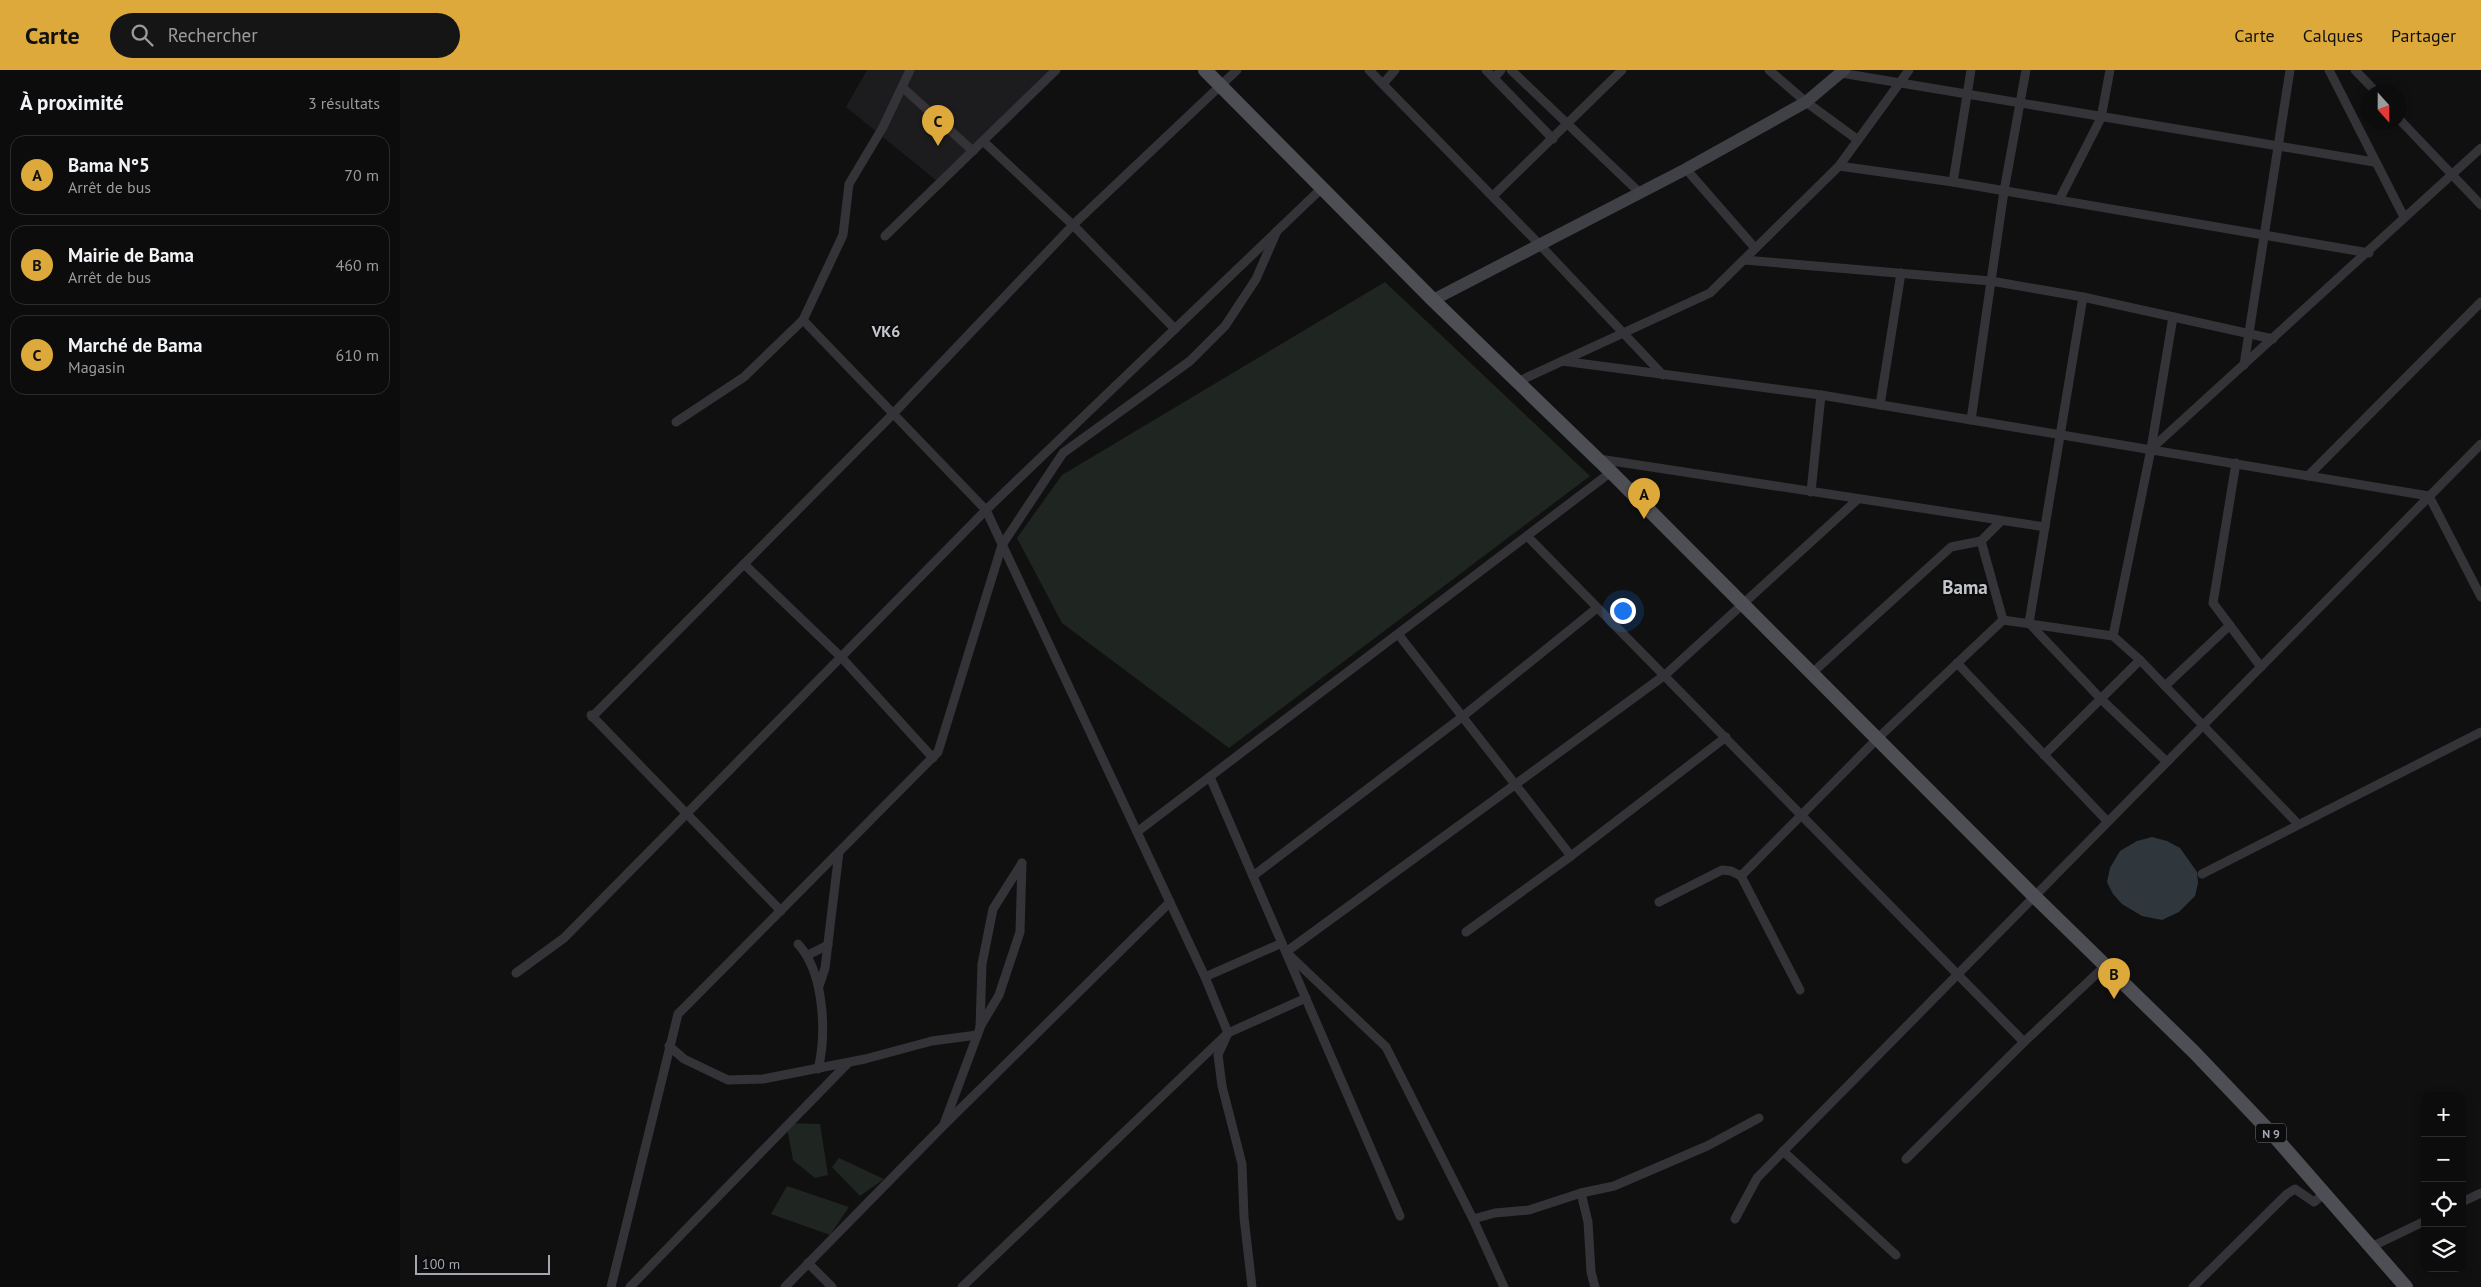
<!DOCTYPE html>
<html lang="fr">
<head>
<meta charset="utf-8">
<style>
  :root { --surface:#0c0c0d; --page:#151516; --text:#f1f3f6; --muted:#9a9b9d; --line:#2c2c2e; --accent:#dea93b }
  body { margin:0; font-family:"PT Sans",sans-serif; background:var(--page); color:var(--text) }
  .controls { position:absolute; right:15px; bottom:15px; display:grid; overflow:hidden; border-radius:10px; box-shadow:0 2px 8px #0003 }
  .controls button { width:45px; height:45px; display:grid; place-items:center; padding:0; border:0; border-bottom:1px solid var(--line); background:var(--surface); color:var(--text); font:25px sans-serif }
  .compass { position:absolute; left:1961px; top:15px; width:45px; height:45px; border-radius:50%; background:var(--surface); box-shadow:0 2px 8px #0003; rotate:159deg }
  .scale { position:absolute; left:15px; bottom:12px; width:135px; box-sizing:border-box; padding-left:5px; border:2px solid #a3a7b1; border-top:0; font-size:14px; line-height:18px; white-space:nowrap; color:#a3a7b1; -webkit-text-stroke:4px #0b0b0c; paint-order:stroke }
  .you { position:absolute; left:1222px; top:540px; width:18px; height:18px; margin:-12px; border:4px solid #fff; border-radius:50%; background:#1a73e8; box-shadow:0 0 0 8px #1a73e833 }
  .badge { display:grid; place-items:center; width:32px; height:32px; border-radius:50%; background:var(--accent); color:#111; font-size:16px; font-weight:700 }
  .pin { position:absolute; translate:-50% -41px; filter:drop-shadow(0 1px 2px #0008) }
  .pin::after { content:''; position:absolute; top:26px; width:18px; height:15px; background:inherit; clip-path:polygon(0 0,100% 0,50% 100%) }
  .list { margin:0; padding:0; list-style:none }
  h2 { display:flex; justify-content:space-between; align-items:center; height:65px; margin:0; padding:0 20px; font-size:21px }
  h2 small { font-size:16px; font-weight:400; color:var(--muted) }
  .list li { display:grid; grid-template-columns:32px 1fr auto; gap:15px; align-items:center; box-sizing:border-box; height:80px; margin:0 10px 10px; padding:0 10px; border:1px solid var(--line); border-radius:15px }
  .list b { display:block; font-size:19px; white-space:nowrap }
  .list p { margin:0; font-size:16px; white-space:nowrap; color:var(--muted) }
  .list em { font-size:16px; font-style:normal; color:var(--muted) }
  .icon { flex:none; width:28px; height:28px; fill:none; stroke:currentColor; stroke-width:2; stroke-linecap:round; stroke-linejoin:round }
  .map { position:relative; flex:none; width:2081px; height:1217px; overflow:hidden }
  header { display:flex; align-items:center; gap:30px; box-sizing:border-box; height:70px; padding:0 25px; background:var(--accent); color:#111 }
  header strong { font-size:24px }
  nav { display:flex; gap:28px; margin-inline-start:auto; font-size:18px }
  .search { width:350px; height:45px; background:var(--page); display:flex; align-items:center; gap:12px; box-sizing:border-box; padding:0 18px; border-radius:28px; color:var(--muted); font-size:19px }
  main { display:flex }
  aside { flex:1; background:var(--surface) }
  .map>svg:first-child { display:block }
</style>
</head>
<body>
<header>
<strong>Carte</strong>
<div class="search"><svg class="icon" aria-label="search" viewBox="0 0 24 24"><circle cx="10" cy="10" r="6"/><path d="M15 15l6 6"/></svg>Rechercher</div>
<nav><a>Carte</a><a>Calques</a><a>Partager</a></nav>
</header>
<main>
<aside>
<h2>À proximité<small>3 résultats</small></h2>
<ul class="list">
<li><span class="badge">A</span><div><b>Bama N°5</b><p>Arrêt de bus</p></div><em>70 m</em></li>
<li><span class="badge">B</span><div><b>Mairie de Bama</b><p>Arrêt de bus</p></div><em>460 m</em></li>
<li><span class="badge">C</span><div><b>Marché de Bama</b><p>Magasin</p></div><em>610 m</em></li>
</ul>
</aside>
<div class="map">
<svg width="2081" height="1217" viewBox="0 0 2081 1217">
  <rect width="100%" height="100%" fill="#101011"/>
  <path fill="#1c1c1e" d="M467 0H661L542 115 446 37Z"/>
  <g fill="#1f2520">
    <path d="M985 212 1190 406 829 678 662 553 617 468 662 405Z"/>
    <path d="M386 1053 420 1054 428 1105 415 1108 393 1090Z"/>
    <path d="M439 1088 484 1109 460 1126 432 1097Z"/>
    <path d="M387 1116 449 1137 430 1165 371 1144Z"/>
  </g>
  <path fill="#2f363c" d="M1752 767 1767 771 1780 778 1797 802 1798 813 1795 826 1779 842 1762 850 1742 846 1722 834 1713 824 1707 812 1710 798 1720 781 1737 771Z"/>
  <g fill="none" stroke-linecap="round" stroke-linejoin="round">
    <g stroke="#343438" stroke-width="9">
      <path d="M969 0 1139 174 1263 305"/>
      <path d="M1086 0 1153 69"/>
      <path d="M1111 0 1240 123"/>
      <path d="M1369 0 1406 32 1458 70"/>
      <path d="M1929 0 2004 147"/>
      <path d="M1955 0 1976 22"/>
      <path d="M1441 3 1974 92"/>
      <path d="M1094 8 1101 0"/>
      <path d="M983 14 995 0"/>
      <path d="M502 17 573 81"/>
      <path d="M1998 48 2081 135"/>
      <path d="M583 71 673 155 775 259"/>
      <path d="M1439 96 1553 112 1969 183"/>
      <path d="M1286 99 1355 178"/>
      <path d="M1553 112 1571 0"/>
      <path d="M1093 126 1222 0"/>
      <path d="M1659 130 1701 48 1710 0"/>
      <path d="M485 166 656 0"/>
      <path d="M1344 190 1591 211 1683 227 1873 269"/>
      <path d="M1683 227 1629 553 1701 629 1767 692"/>
      <path d="M403 250 586 440 805 907 828 963 818 985 822 1016 842 1094 844 1147 852 1217"/>
      <path d="M1162 291 1421 325 2029 426 2081 527"/>
      <path d="M1844 295 1890 0"/>
      <path d="M1117 312 1310 223 1439 96 1509 0"/>
      <path d="M1480 335 1501 203"/>
      <path d="M1571 350 1604 121 1626 0"/>
      <path d="M276 352 344 307 403 250 443 165 449 114 483 57 510 0"/>
      <path d="M1751 379 2081 78"/>
      <path d="M1199 389 1645 457"/>
      <path d="M1836 393 1813 533 1861 597"/>
      <path d="M1908 406 2081 232"/>
      <path d="M1411 422 1421 325"/>
      <path d="M1127 466 1624 972"/>
      <path d="M1581 471 1603 550"/>
      <path d="M344 494 442 588 533 688"/>
      <path d="M1603 550 1713 566 1740 590 1898 754"/>
      <path d="M998 564 1171 786"/>
      <path d="M1713 566 1751 379 1773 247"/>
      <path d="M1557 593 1707 751"/>
      <path d="M1411 604 1551 477 1581 471 1601 451"/>
      <path d="M1765 616 1830 555"/>
      <path d="M191 645 381 841"/>
      <path d="M192 647 492 345 673 155 837 0"/>
      <path d="M1644 685 1740 590"/>
      <path d="M810 707 1000 1146"/>
      <path d="M737 762 1211 402"/>
      <path d="M1802 804 2081 662"/>
      <path d="M853 806 1062 647 1197 538"/>
      <path d="M1341 806 1477 669 1603 550"/>
      <path d="M1259 832 1322 800 1331 801 1341 806 1400 920"/>
      <path d="M1066 862 1171 786 1326 667"/>
      <path d="M398 874C424 902 427 963 418 999"/>
      <path d="M408 885 428 875"/>
      <path d="M116 903 164 868 586 440 923 117"/>
      <path d="M805 907 882 873"/>
      <path d="M419 916 425 898 439 782"/>
      <path d="M580 957 599 925 620 862 622 793"/>
      <path d="M269 976 284 989 328 1010 363 1009 465 989 532 971 577 965"/>
      <path d="M544 1054 580 958 582 894 593 839 622 793"/>
      <path d="M1383 1081 1496 1185"/>
      <path d="M1506 1089 1624 972 1706 895"/>
      <path d="M1181 1123 1188 1152 1191 1202 1195 1217"/>
      <path d="M2062 1132 2081 1123"/>
      <path d="M1073 1149 1095 1143 1129 1140 1181 1123 1214 1116 1307 1076 1359 1048"/>
      <path d="M1335 1149 1357 1108C1597 862 1840 619 2081 374"/>
      <path d="M1971 1177 2025 1151"/>
      <path d="M408 1193 432 1217"/>
      <path d="M211 1217 278 944 538 682 602 475 663 383 790 291 825 256 856 209 877 161"/>
      <path d="M230 1217 448 993"/>
      <path d="M385 1217 543 1056 770 832"/>
      <path d="M562 1217 828 963 906 928"/>
      <path d="M1104 1217 1073 1149 986 977 886 882 1265 605 1458 429"/>
      <path d="M1793 1217 1887 1124 1895 1119 1914 1132 1925 1123"/>
    </g>
    <path stroke="#404146" stroke-width="12" d="M1033 230 1286 99 1406 32 1444 0"/>
    <path stroke="#4e4f55" stroke-width="14" d="M805 0 1033 230 1211 402 1633 825 1794 982 1875 1067 2006 1217"/>
  </g>
  <g text-anchor="middle" dominant-baseline="central" stroke-width="4" stroke-linejoin="round" paint-order="stroke">
    <rect fill="#0b0b0c" stroke="#757880" stroke-width="1" x="1856" y="1053.5" width="30" height="19" rx="4"/>
    <g font-size="12" font-weight="bold" fill="#a3a7b1">
      <text x="1871" y="1063">N 9</text>
    </g>
    <g font-size="16" font-weight="bold" fill="#c3c6cd" stroke="#0b0b0c">
      <text x="486" y="261">VK6</text>
    </g>
    <g font-size="19" font-weight="bold" fill="#c3c6cd" stroke="#0b0b0c">
      <text x="1565" y="517">Bama</text>
    </g>
  </g>
</svg>
<div class="controls">
<button>+</button>
<button>−</button>
<button><svg class="icon" aria-label="locate" viewBox="0 0 24 24"><circle cx="12" cy="12" r="6"/><path d="M12 2v4M12 18v4M2 12h4M18 12h4"/></svg></button>
<button><svg class="icon" aria-label="layers" viewBox="0 0 24 24"><path d="M12 4l9 5-9 5-9-5zM3 14l9 5 9-5"/></svg></button>
</div>
<svg class="compass" viewBox="-18 -18 36 36"><path d="M0-13l5 13h-10z" fill="#e53935"/><path d="M0 13l5-13h-10z" fill="#9a9b9d"/></svg>
<div class="scale">100 m</div>
<div class="you"></div>
<div class="pin badge" style="left:1244px;top:449px">A</div>
<div class="pin badge" style="left:1714px;top:929px">B</div>
<div class="pin badge" style="left:538px;top:76px">C</div>
</div>
</main>
</body>
</html>
